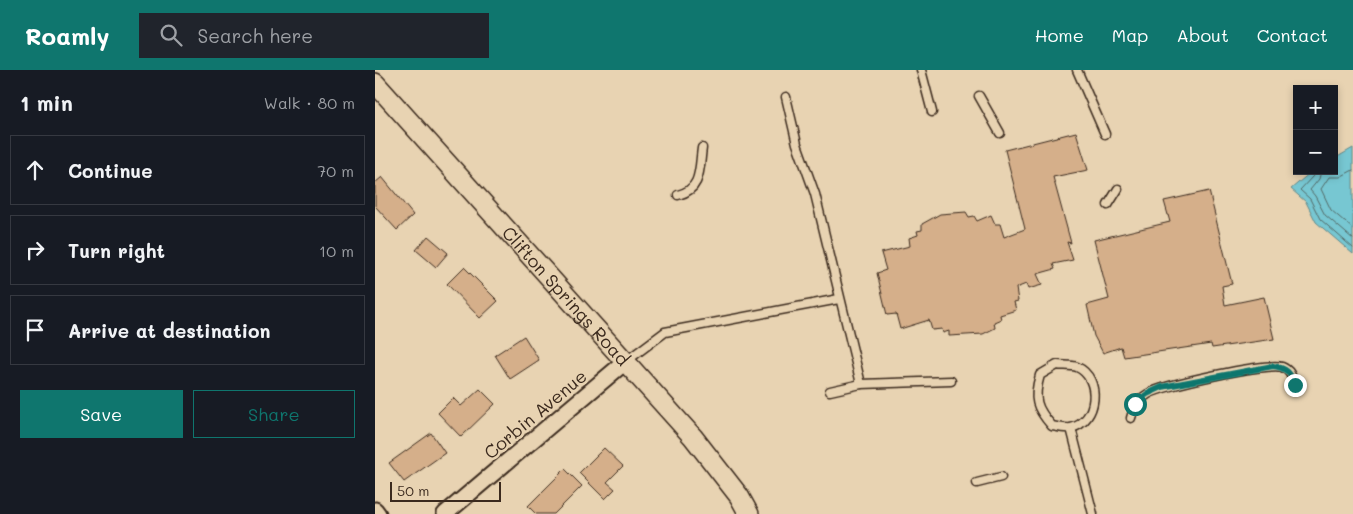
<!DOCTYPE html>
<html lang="en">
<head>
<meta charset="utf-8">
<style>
  :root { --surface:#171b24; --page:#20242c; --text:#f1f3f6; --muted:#9ea1a6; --line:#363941; --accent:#0f766e }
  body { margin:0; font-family:Mali,sans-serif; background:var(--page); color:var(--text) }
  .controls { position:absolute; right:15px; top:15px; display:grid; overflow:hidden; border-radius:0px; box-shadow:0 2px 8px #0003 }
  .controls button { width:45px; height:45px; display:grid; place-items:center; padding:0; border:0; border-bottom:1px solid var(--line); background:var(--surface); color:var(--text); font:25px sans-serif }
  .scale { position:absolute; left:15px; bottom:12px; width:111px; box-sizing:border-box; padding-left:5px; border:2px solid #3b2a1e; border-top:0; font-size:14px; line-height:18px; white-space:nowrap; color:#3b2a1e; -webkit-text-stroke:4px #e8d3b2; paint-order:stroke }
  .stop { position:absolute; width:15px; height:15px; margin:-11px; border:4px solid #0f766e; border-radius:50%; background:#fff }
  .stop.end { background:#0f766e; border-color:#fff; box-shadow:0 1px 5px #0008 }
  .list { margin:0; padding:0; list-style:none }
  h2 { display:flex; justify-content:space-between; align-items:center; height:65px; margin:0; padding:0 20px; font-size:21px }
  h2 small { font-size:16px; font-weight:400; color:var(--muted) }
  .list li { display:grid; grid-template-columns:32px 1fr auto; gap:15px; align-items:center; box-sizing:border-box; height:70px; margin:0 10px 10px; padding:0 10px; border:1px solid var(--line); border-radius:0px }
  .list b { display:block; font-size:19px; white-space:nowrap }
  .list em { font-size:16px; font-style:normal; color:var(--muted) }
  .actions { display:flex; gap:10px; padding:15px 20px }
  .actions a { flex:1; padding:11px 0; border:1px solid var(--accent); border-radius:0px; text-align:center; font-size:18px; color:var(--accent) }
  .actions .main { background:var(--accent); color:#fff }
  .icon { flex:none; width:28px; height:28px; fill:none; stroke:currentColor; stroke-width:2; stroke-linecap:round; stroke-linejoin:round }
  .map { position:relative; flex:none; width:978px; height:444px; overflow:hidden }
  header { display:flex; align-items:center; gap:30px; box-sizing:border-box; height:70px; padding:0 25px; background:var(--accent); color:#fff }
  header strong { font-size:24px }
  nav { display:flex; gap:28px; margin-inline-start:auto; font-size:18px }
  .search { width:350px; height:45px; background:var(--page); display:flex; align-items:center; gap:12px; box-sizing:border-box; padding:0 18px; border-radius:0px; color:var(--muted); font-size:19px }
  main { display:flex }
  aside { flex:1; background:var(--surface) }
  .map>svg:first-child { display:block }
</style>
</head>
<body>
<header>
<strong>Roamly</strong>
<div class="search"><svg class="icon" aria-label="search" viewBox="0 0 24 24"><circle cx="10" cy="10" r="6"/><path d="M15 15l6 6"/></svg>Search here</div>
<nav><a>Home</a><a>Map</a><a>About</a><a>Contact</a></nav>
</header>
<main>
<aside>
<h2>1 min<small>Walk · 80 m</small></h2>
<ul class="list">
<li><svg class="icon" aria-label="ahead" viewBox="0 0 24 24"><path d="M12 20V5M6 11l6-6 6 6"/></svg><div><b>Continue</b></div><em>70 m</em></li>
<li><svg class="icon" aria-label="right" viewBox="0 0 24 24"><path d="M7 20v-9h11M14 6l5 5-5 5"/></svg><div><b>Turn right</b></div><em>10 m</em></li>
<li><svg class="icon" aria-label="arrive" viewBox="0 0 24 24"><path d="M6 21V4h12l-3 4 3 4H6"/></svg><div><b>Arrive at destination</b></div></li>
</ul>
<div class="actions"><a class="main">Save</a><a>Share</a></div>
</aside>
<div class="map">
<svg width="978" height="444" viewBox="0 0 978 444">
  <rect width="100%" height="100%" fill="#e8d3b2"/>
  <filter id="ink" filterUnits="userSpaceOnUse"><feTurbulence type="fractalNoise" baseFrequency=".02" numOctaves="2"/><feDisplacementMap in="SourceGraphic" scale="10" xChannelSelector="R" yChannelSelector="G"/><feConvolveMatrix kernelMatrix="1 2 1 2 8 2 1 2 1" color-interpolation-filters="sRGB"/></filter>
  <g filter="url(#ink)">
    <path fill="#77c7d2" stroke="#5f888a" d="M978 78V184L941 152 931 132 916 119 937 101H959V89Z"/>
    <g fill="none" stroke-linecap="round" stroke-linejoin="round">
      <g stroke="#536966" stroke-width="1">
        <path d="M978 100 965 107H954L946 119 956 140 978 159"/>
        <path d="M939 101 938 106 925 120 935 129 945 149 978 178"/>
        <path d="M946 101 944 109 935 120 940 126 950 145 978 169"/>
      </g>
    </g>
    <g fill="#d5af8a" stroke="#3b2a1e">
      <path d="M701 62 713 100 678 107 696 173 692 172 698 190 678 194 680 199 662 204 667 215 653 219 651 214 641 218 643 231 639 232 641 240 625 245 626 249 619 252 620 258 608 264 574 266V261L568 263 567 259 557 260 554 250 525 259 521 244 512 245 502 203 511 200 506 183 535 176 534 168 543 165 542 161 547 160V154L565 144 591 142 594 147 599 146 602 151 616 145 620 154H625L629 167 650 159 630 80Z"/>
      <path d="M7 107 38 145 22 160 0 136V113Z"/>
      <path d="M834 121 857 214 847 216 850 235 889 227 899 269 837 278 836 274 749 287 746 277 728 283 719 266 712 235 734 229 719 170 795 152 789 131Z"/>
      <path d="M53 166 73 183 61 197 41 180Z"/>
      <path d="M89 197 123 231 105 248 72 214Z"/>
      <path d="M149 266 164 290 135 309 120 285Z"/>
      <path d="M105 319 120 334 86 367 63 343 78 328 86 336Z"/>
      <path d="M56 363 70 383 29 412 14 393Z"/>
      <path d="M229 378 248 396 232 412 240 419 230 429 204 403Z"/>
      <path d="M190 399 207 416 179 444H161L153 436Z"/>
    </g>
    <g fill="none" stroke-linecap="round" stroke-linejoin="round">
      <g stroke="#3b2a1e" stroke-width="11">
        <g id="service">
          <path d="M546 0 557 42"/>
          <path d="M702 0 730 64"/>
          <path d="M604 26 625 63"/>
          <path d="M411 27 422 74 440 124 486 314"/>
          <path d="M303 125C327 119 324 99 327 78"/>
          <path d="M733 135 743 119"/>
          <path d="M250 292 290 262 464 229"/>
          <path d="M682 295C688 296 696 295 702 297 727 308 723 352 696 358 690 359 682 357 677 356 661 338 658 329 665 305Z"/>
          <path d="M455 321 486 314 576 311"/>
          <path d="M756 348C759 337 763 330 773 324 788 315 893 292 907 297 915 300 917 307 920 315"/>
          <path d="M696 358 718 444"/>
          <path d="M602 413 626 407"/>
        </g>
      </g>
      <g stroke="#3b2a1e" stroke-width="19">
        <g id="minor">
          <path d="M0 440 3 444"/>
          <path d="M70 444 250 292"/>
        </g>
      </g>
      <g stroke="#3b2a1e" stroke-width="22">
        <g id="tertiary">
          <path id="s1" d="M0 13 318 367 364 426 374 444"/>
        </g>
      </g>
      <use href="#service" stroke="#e8d3b2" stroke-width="8"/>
      <use href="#minor" stroke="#e8d3b2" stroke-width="15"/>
      <use href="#tertiary" stroke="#e8d3b2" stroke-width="19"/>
    </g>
  </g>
  <g fill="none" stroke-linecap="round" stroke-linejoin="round" filter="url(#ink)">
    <path stroke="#0f766e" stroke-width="6" d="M760 334 772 324 787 317 898 296C912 298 915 303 920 315"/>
  </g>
  <g text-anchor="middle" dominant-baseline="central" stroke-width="5" stroke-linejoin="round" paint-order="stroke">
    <g font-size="18" fill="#3b2a1e" stroke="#e8d3b2">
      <text stroke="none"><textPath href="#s1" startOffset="286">Clifton Springs Road</textPath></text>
      <text transform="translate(160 344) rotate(-40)">Corbin Avenue</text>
    </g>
  </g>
</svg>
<div class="controls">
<button>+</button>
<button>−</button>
</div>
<div class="scale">50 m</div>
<div class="stop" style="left:760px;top:334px"></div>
<div class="stop end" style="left:920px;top:315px"></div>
</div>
</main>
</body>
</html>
